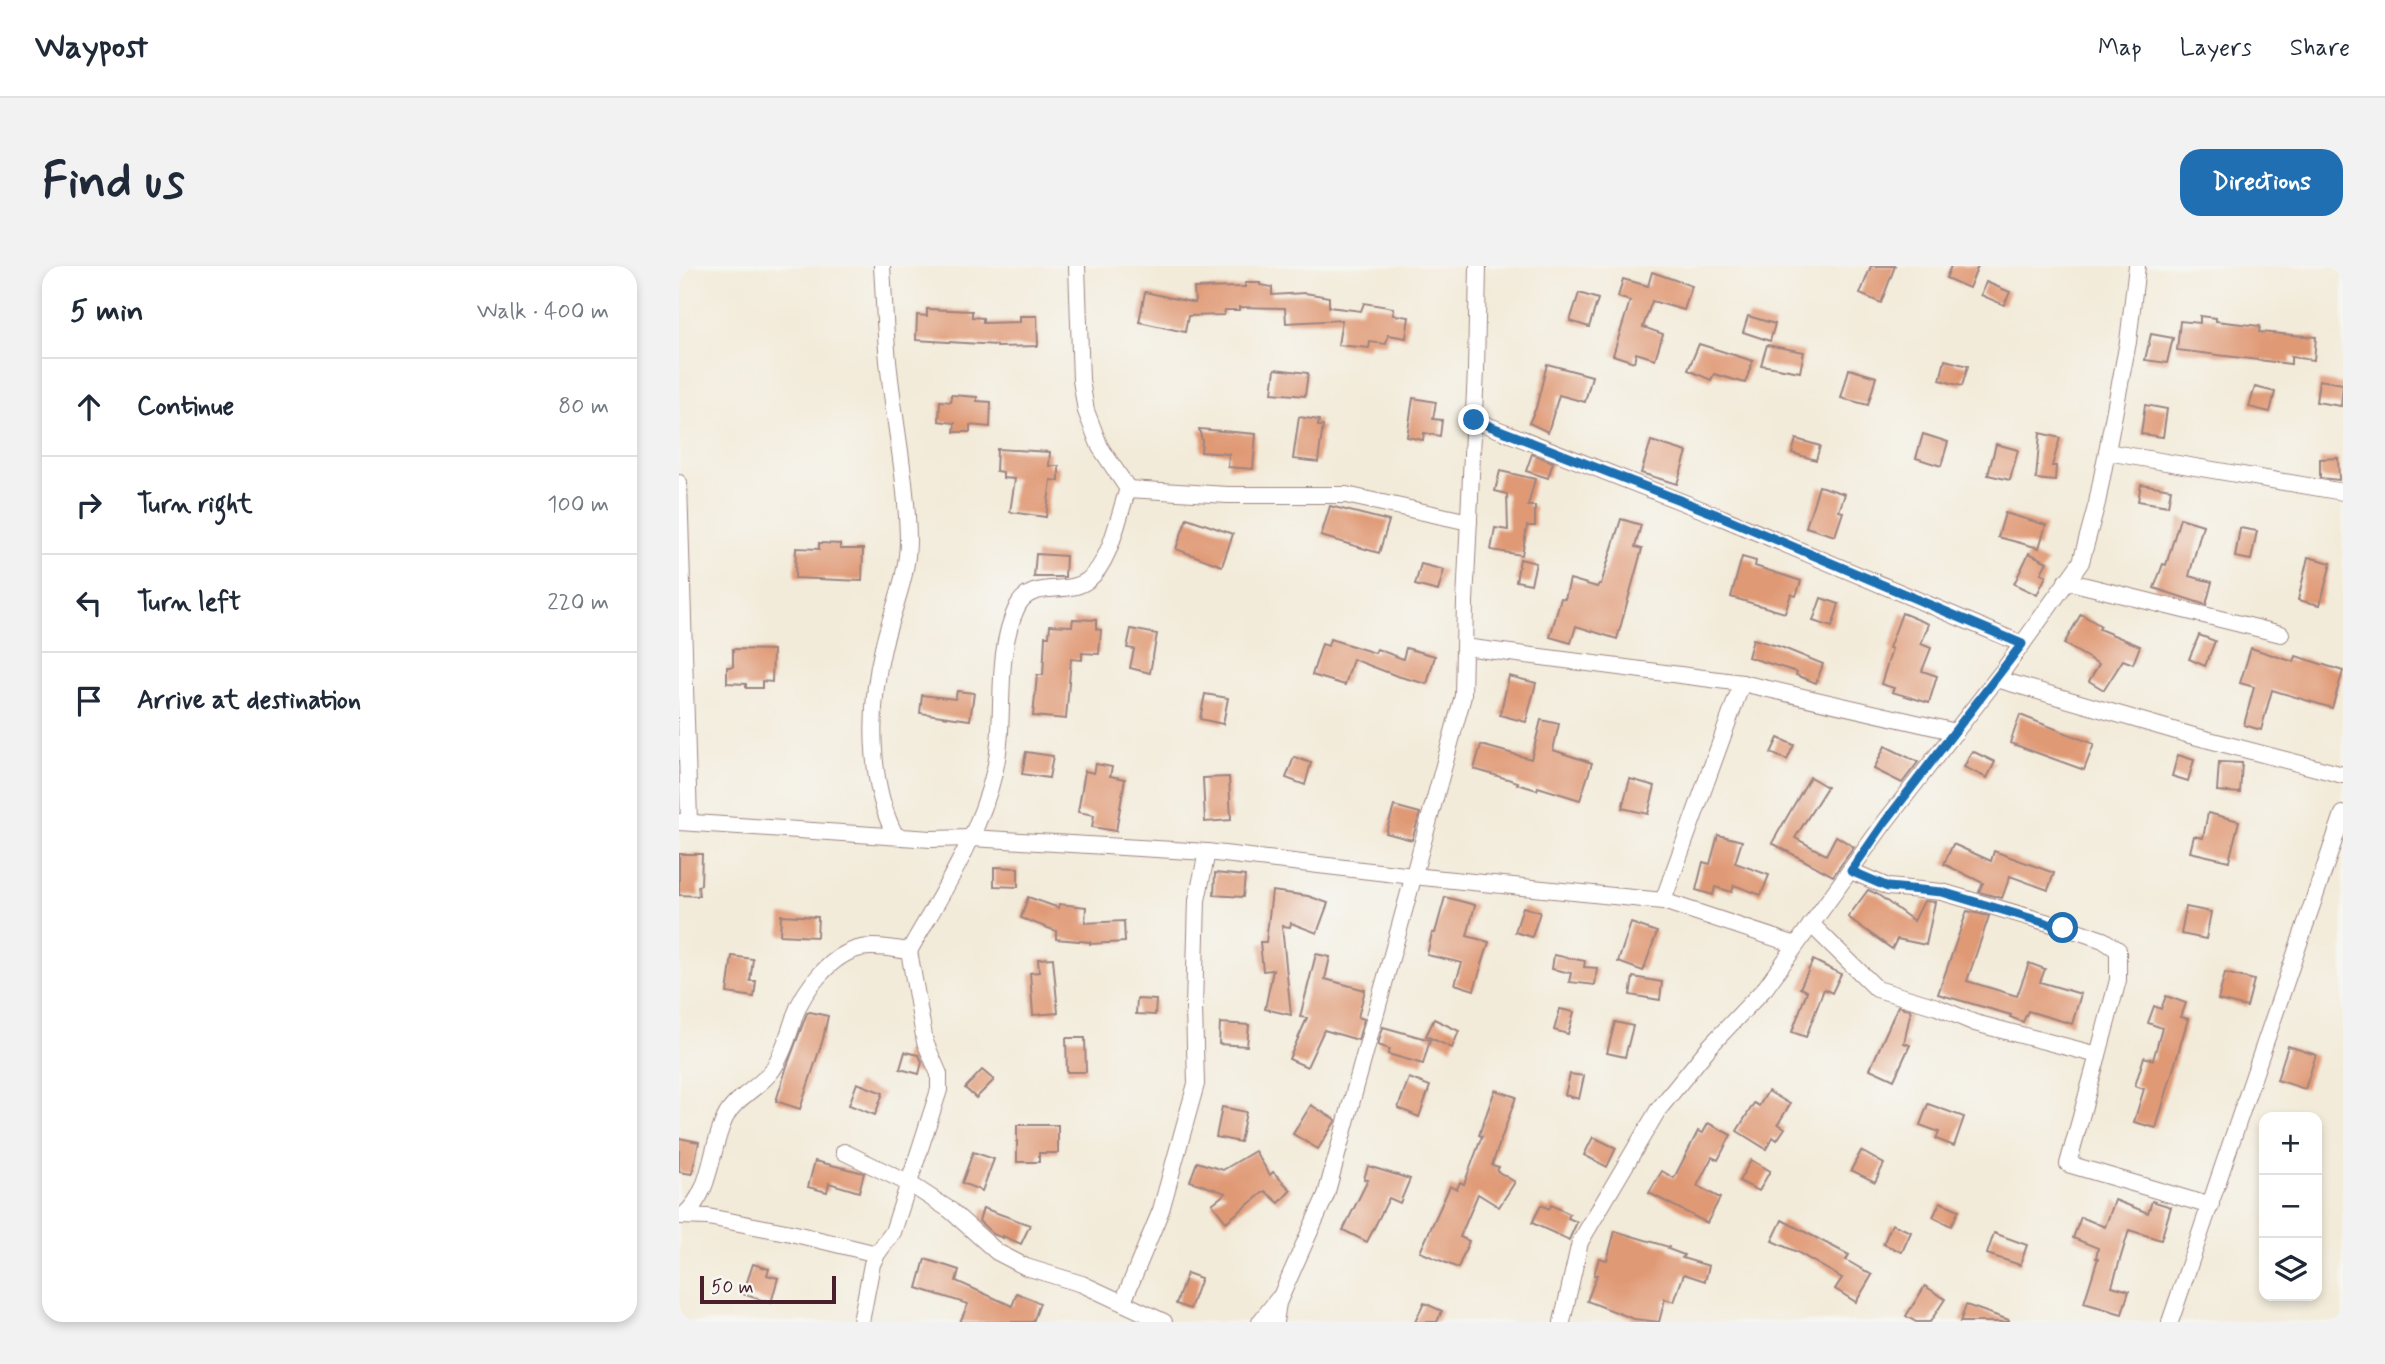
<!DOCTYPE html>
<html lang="en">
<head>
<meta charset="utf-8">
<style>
  :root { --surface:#fff; --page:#f2f2f3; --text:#1f2937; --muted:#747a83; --line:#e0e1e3; --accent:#1f6fb2 }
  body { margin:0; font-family:Mynerve,sans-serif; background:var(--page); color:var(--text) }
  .controls { position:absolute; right:21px; bottom:21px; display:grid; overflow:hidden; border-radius:14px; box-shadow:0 4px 10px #0003 }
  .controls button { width:63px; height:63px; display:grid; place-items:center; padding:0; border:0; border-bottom:2px solid var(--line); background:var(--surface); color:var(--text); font:35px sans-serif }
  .scale { position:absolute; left:21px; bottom:18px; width:136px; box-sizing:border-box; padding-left:7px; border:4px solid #4a1f2b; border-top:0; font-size:19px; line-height:24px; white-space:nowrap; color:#4a1f2b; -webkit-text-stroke:5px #f6f6f2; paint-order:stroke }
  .stop { position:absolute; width:21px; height:21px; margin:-16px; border:5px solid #1f6fb2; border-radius:50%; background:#fff }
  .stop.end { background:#1f6fb2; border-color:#fff; box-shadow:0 2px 7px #0008 }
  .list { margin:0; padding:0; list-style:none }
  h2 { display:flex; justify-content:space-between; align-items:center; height:91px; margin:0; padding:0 28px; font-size:30px }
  h2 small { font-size:23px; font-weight:400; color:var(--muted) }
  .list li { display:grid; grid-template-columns:46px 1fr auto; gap:21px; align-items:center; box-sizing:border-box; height:98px; padding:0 28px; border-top:2px solid var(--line) }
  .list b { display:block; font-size:26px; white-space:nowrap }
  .list em { font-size:23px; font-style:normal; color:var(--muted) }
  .icon { flex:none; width:38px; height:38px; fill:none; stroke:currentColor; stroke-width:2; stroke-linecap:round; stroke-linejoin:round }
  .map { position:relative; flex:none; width:1664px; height:1056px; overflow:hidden; border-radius:21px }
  header { display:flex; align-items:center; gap:42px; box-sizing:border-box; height:98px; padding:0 35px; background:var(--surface); border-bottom:2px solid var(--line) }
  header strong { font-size:33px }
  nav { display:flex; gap:38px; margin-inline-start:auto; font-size:24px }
  .intro { display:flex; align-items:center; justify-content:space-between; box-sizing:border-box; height:168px; padding:0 42px }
  h1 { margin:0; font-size:49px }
  .button { padding:18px 32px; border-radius:21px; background:var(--accent); color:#fff; font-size:24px; font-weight:700 }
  main { display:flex; gap:42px; padding:0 42px }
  aside { flex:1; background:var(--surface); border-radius:21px; box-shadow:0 4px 10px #0003 }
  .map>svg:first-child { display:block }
</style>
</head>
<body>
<header>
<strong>Waypost</strong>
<nav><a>Map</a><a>Layers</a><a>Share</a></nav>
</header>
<div class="intro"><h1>Find us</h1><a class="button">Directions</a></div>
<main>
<aside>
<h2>5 min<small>Walk · 400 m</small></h2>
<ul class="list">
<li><svg class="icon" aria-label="ahead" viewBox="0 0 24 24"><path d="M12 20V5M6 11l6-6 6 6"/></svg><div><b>Continue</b></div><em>80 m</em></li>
<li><svg class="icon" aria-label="right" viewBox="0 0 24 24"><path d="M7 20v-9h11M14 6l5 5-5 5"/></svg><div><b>Turn right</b></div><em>100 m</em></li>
<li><svg class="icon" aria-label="left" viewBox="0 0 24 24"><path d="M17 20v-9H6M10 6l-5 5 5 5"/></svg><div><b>Turn left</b></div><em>220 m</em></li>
<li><svg class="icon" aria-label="arrive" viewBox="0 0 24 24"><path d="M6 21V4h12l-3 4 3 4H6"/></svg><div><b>Arrive at destination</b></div></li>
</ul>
</aside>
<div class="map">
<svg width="1664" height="1056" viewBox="0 0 1664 1056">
  <rect width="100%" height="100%" fill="#f6f6f2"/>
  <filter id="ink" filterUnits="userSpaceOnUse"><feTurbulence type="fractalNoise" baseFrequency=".0143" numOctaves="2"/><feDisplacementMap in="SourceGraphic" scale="14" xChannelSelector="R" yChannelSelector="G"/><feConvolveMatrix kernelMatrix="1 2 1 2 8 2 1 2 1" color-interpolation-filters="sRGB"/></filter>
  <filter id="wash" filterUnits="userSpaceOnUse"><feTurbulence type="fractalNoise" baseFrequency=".00686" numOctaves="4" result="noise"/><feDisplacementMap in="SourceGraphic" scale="28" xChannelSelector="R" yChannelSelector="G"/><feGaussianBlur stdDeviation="1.57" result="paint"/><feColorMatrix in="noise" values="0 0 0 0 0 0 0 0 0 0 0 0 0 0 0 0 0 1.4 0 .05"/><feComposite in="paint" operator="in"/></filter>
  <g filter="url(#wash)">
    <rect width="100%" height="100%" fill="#f3ebd9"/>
    <g id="blocks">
      <g fill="#e09975">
        <path d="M1192 0H1216L1202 37 1181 28Z"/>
        <path d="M1272 0H1299L1290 22 1267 12Z"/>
        <path d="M973 6 1013 20 1005 44 973 35 964 61 984 68 976 93 957 87 955 96 934 89 951 35 939 31 944 13 969 20Z"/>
        <path d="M1307 16 1331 26 1325 39 1302 29Z"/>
        <path d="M566 17H581V19L593 21V29L626 27 650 31V41L682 45 685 37 715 42 714 49 730 51 727 72 709 69 707 78 691 76 690 82 659 79 663 54 607 57 606 42 560 41V44H546L545 49 509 50 506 66 460 56 466 26 516 37 515 22 566 21Z"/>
        <path d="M900 27 919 33 910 61 891 55Z"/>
        <path d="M248 43 293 45V51L304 52V57L341 56V50H358L359 80 318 81V79L237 74 238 49 248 50Z"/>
        <path d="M1069 50 1096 58 1091 75 1064 66Z"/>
        <path d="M1521 50 1537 52V55L1581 60 1580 66 1637 71 1635 94 1612 91V98L1498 84 1501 55 1521 57Z"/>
        <path d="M1472 68 1494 72 1488 97 1466 94Z"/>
        <path d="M1020 78 1074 95 1066 117 1035 108 1032 114 1009 104Z"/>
        <path d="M1088 79 1125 86 1121 106 1082 99Z"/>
        <path d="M1266 94 1289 100 1283 120 1261 114Z"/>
        <path d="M868 98 913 110 906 136 880 129 869 166 850 157 857 142Z"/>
        <path d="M596 103 629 107 626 130 593 127Z"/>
        <path d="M1170 103 1197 111 1189 139 1162 132Z"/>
        <path d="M1640 114 1664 118 1662 140 1637 136Z"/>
        <path d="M1576 121 1596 126 1591 146 1570 141Z"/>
        <path d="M272 129 298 131V135L312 136 311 161 291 159V166H275L276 157 260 155 261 135 272 136Z"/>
        <path d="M734 132 757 136 754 153 763 154 761 170 745 167 744 174 728 171Z"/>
        <path d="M1466 139 1488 143 1484 171 1462 168Z"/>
        <path d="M620 151 640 154 639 160H644L639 196 614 193Z"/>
        <path d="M520 163 577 168 574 203 549 201 550 188 522 186 523 174Z"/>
        <path d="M1361 167 1381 172 1373 200H1377L1376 215 1357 213Z"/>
        <path d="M1244 168 1269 176 1262 200 1237 192Z"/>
        <path d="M1117 173 1141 180 1137 194 1113 187Z"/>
        <path d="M972 175 1008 186 998 218 962 207Z"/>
        <path d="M1317 178 1339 184 1331 214 1309 209Z"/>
        <path d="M318 183 371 186 370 200H380V215L372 214 367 251 331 246 336 213 324 212V206L317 205Z"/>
        <path d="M853 188 874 196 869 212 847 205Z"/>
        <path d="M1659 192 1660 214 1641 212V193Z"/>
        <path d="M821 205 856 213 849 240H856V260H848L843 289 812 284 816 262 829 264 828 228 816 225Z"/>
        <path d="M1462 218 1492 223 1489 240 1459 235Z"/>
        <path d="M1140 220 1166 228 1160 245 1164 246 1156 270 1127 261Z"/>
        <path d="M651 240 710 255 700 287 642 270Z"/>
        <path d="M1326 247 1367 259 1360 282 1319 271Z"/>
        <path d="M508 252 554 268 543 300 497 283Z"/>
        <path d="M1501 252 1524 259 1510 310 1533 316 1527 339 1475 322 1484 298 1487 299Z"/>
        <path d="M942 253 962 259 956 281 963 283 938 373 897 360 892 377 871 371 882 332 886 333 891 313 918 321 920 318H922Z"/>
        <path d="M1561 262 1578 265 1572 294 1556 291Z"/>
        <path d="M140 277 161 278V283H184L183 315 116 312 117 282 140 283Z"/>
        <path d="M1350 287 1368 296 1362 307 1367 310 1358 329 1335 318Z"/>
        <path d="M357 288 387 290 386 311H355Z"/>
        <path d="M1063 291 1077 295 1076 300 1122 315 1117 330 1112 328 1106 347 1052 331Z"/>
        <path d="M1629 291 1652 297 1641 339 1619 334Z"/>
        <path d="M841 293 857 297 852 318 837 315Z"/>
        <path d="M742 298 765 304 759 325 736 319Z"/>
        <path d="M1142 332 1160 338 1153 361 1134 355Z"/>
        <path d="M1223 347 1250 358 1242 378 1252 382 1243 405 1258 410 1250 437 1213 426 1215 422 1202 418 1213 383 1210 382Z"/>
        <path d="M1402 348 1422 360 1420 363 1461 380 1454 398 1444 394 1425 424 1410 415 1420 398 1385 378Z"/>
        <path d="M394 353 417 354V363L422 364 420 388 403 387V394L392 393 387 453 354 450 358 409H364L366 370H370L371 359 393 360Z"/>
        <path d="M452 363 478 368 471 407 451 402 455 383 448 382Z"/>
        <path d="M1520 369 1536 375 1526 400 1510 393Z"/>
        <path d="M651 373 696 387 698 383 724 393 727 382 756 390 748 418 718 410 674 393 666 419 633 409 643 378 649 380Z"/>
        <path d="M1074 373 1102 381 1144 398 1137 417 1117 409 1118 406 1069 391Z"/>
        <path d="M1572 382 1615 396 1617 390 1664 405 1653 442 1593 424 1582 464 1565 459 1575 421 1561 417Z"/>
        <path d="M54 383 94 384 93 416 83 415V422H67V418L48 417V401H54Z"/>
        <path d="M830 410 857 417 847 456 821 449Z"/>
        <path d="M278 425 295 427 291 454 241 447 243 429 276 433Z"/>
        <path d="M526 428 549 432 544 458 521 453Z"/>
        <path d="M1341 449 1415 478 1405 504 1331 477Z"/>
        <path d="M862 454 880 458 874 484 913 497 901 534 859 521 858 524 838 518 839 516 795 503 802 479 852 493Z"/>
        <path d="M1099 472 1115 479 1108 494 1092 487Z"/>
        <path d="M1206 480 1239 496 1223 517 1195 503Z"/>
        <path d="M1293 485 1316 496 1308 512 1285 501Z"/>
        <path d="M347 486 374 490 370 512 343 508Z"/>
        <path d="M1499 489 1515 494 1509 515 1493 510Z"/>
        <path d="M615 491 632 497 626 519 607 512Z"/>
        <path d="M1540 496 1563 497 1561 527 1538 525Z"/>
        <path d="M417 498 433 501 431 510 446 513 437 565 413 561 415 549 399 546 406 505 415 507Z"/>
        <path d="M550 511 552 554 526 556 524 512Z"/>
        <path d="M1131 511 1148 521 1116 572 1147 589 1157 570 1175 581 1154 610 1093 577Z"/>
        <path d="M951 513 976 520 969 548 943 542Z"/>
        <path d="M715 540 741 547 733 574 707 567Z"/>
        <path d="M1529 547 1560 555 1550 595 1511 586 1515 570 1524 572Z"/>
        <path d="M1039 569 1063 575 1056 597 1090 609 1082 629 1055 619 1053 626 1036 621 1034 629 1017 624 1024 596 1031 598Z"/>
        <path d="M1274 578 1312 595 1315 585 1375 607 1369 624 1331 610 1323 632 1300 626 1304 617 1265 598Z"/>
        <path d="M0 588H23L22 619 19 620 20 630 0 629Z"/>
        <path d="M315 601 339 602V621L315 620Z"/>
        <path d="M536 607 566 610 564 631 535 629Z"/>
        <path d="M1189 624 1198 628 1235 655 1245 635 1256 636 1247 679 1218 673 1213 683 1169 651Z"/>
        <path d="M593 625 629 630 649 637 638 667 612 657 611 661 603 660 612 749 586 743 594 704 584 705 581 676H587Z"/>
        <path d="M349 631 380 642V638L407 641 406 657 445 655 446 676 411 678V676L377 673V665L342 652Z"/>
        <path d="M766 631 796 639 788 670 810 676 795 724 776 718 783 697 748 689 753 667H756Z"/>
        <path d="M844 641 861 646 853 671 836 666Z"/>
        <path d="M1507 641 1532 646 1527 673 1502 668Z"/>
        <path d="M1288 645 1310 650 1288 715 1338 730 1350 697 1366 703 1361 716 1402 728 1393 758 1349 745 1344 756 1331 751 1332 749 1259 728Z"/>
        <path d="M102 649 139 651 138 671 101 669Z"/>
        <path d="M952 657 978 666 964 705 939 696Z"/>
        <path d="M637 688 651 691 646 713 686 724 679 751 685 753 679 774 645 764 628 801 610 793 628 752 621 751Z"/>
        <path d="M875 689 906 695 905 701 918 702 916 719 890 716 892 707 873 703Z"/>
        <path d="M53 690 74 693 71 715H77L75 731 48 727Z"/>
        <path d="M374 692 379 747 354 749 351 707 360 706 359 693Z"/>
        <path d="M1134 694 1162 708 1153 727 1145 723 1127 771 1113 766 1128 725 1121 722Z"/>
        <path d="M1546 707 1575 714 1568 741 1539 734Z"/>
        <path d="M954 711 983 716 981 734 951 729Z"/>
        <path d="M1487 730 1507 737 1502 751 1509 753 1477 862 1455 856 1465 823 1456 820 1465 791 1474 794 1483 762 1469 757 1475 740 1482 743Z"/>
        <path d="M458 733 477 734 476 749 457 748Z"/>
        <path d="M1219 740 1232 744 1225 777 1231 779 1215 814 1191 803Z"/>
        <path d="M881 743 895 746 889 768 875 764Z"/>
        <path d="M131 746 149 750 144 773 121 843 97 835 108 800 128 747Z"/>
        <path d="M755 753 780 765 773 782 747 770Z"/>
        <path d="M936 756 954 760 946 791 928 787Z"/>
        <path d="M541 757 570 759 568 780 540 778Z"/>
        <path d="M704 761 751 774 744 798 709 788 711 783 699 779Z"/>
        <path d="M387 772H406L407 806H388Z"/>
        <path d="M1609 780 1637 789 1626 823 1598 814Z"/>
        <path d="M226 786 240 789 243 796 240 808 221 803Z"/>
        <path d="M303 804 315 814 297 832 286 822Z"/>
        <path d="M891 808 905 810 900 833 886 829Z"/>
        <path d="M730 812 751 820 740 851 719 842Z"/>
        <path d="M178 817 204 827 196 849 170 839Z"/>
        <path d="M816 824 837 831 813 899 820 901 818 905 836 916 820 941 799 928 781 971 790 975 779 1002 741 986 771 920 778 923 781 916 785 918 803 870 800 869Z"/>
        <path d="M1089 825 1111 838 1099 858 1106 862 1098 874 1094 871 1087 883 1058 865 1075 837 1080 840Z"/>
        <path d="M1249 838 1285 851 1275 880 1257 873 1260 866 1241 859Z"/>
        <path d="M632 839 657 854 639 883 614 868Z"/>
        <path d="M543 841 567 846 561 876 537 871Z"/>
        <path d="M1029 857 1052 869 1039 894 1033 891 1018 920 1041 932 1028 957 970 927 983 905 995 912 1019 865 1024 867Z"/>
        <path d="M338 859H379V887H360V896H338Z"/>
        <path d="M914 871 937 882 928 901 905 889Z"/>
        <path d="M0 872 20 876 13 908 0 906Z"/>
        <path d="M576 885 591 909 594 906 612 924 600 937 586 925 547 956 533 938 547 927 511 915 518 896 544 904Z"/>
        <path d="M1182 885 1205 898 1196 916 1172 904Z"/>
        <path d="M294 886 315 893 303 925 283 917Z"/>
        <path d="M1072 894 1091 905 1080 925 1060 915Z"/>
        <path d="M136 895 185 907 180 926 150 917 148 926 129 921Z"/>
        <path d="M689 900 731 913 721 937 710 932 688 976 664 964 689 914 685 913Z"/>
        <path d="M1436 934 1469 947 1473 935 1492 941 1482 974 1450 964 1433 1020 1450 1025 1443 1048 1405 1037 1419 992H1417L1419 982 1394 972 1402 951 1426 961Z"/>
        <path d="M1261 936 1280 944 1272 960 1254 951Z"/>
        <path d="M862 939 870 943 872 939 891 948 889 952 898 956 890 974 853 957Z"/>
        <path d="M304 942 351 959 342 978 324 970V972L314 968 300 955Z"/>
        <path d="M1103 954 1170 989 1167 994 1193 1009 1177 1036 1156 1023 1163 1012 1118 986 1093 975Z"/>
        <path d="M1213 958 1232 966 1223 986 1204 978Z"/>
        <path d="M936 965 990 981 989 983 1005 989 1003 992 1030 1000 1026 1015 1005 1008 995 1036 986 1033 980 1056 955 1053 908 1035 918 1009H915L920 992 928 994Z"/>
        <path d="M1315 967 1348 979 1341 999 1308 988Z"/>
        <path d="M246 993 280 1004 277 1015 333 1040 338 1027 361 1037 354 1056H281L289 1038 238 1022Z"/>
        <path d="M74 998 90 1003 88 1009 99 1012 92 1037 64 1028Z"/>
        <path d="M508 1007 522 1012 511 1043 497 1038Z"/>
        <path d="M1246 1020 1266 1033 1251 1056H1237L1227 1050Z"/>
        <path d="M745 1037 763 1045 758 1056H736Z"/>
        <path d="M1287 1039 1330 1054V1056H1281Z"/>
      </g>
    </g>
  </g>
  <g filter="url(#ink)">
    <use href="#blocks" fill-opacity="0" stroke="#9e8582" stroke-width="2"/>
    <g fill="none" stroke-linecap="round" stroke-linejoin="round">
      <g stroke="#9e8582" stroke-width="18">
        <g id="minor">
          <path d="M203 0C205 32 206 64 209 95 215 155 228 214 229 274 229 312 212 346 204 382 190 440 189 516 216 569"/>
          <path d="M795 154 1044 252 1343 378"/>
          <path d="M1428 186 1664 226"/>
          <path d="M0 217 10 556"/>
          <path d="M449 223 549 229H667L790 256"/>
          <path d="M1387 315 1602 368"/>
          <path d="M1318 413 1511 469 1664 509"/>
          <path d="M1063 417 1277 466"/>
          <path d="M0 556 252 573 292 572 528 586 518 634 515 741 517 818 482 944 444 1036"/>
          <path d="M528 586 734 610 984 635 1063 417 785 381"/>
          <path d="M984 635 1117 679"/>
          <path d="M1132 658 1198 723 1258 741 1296 757 1419 789 1439 714V684L1424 674 1401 666 1263 626 1209 621 1172 605"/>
          <path d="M1419 789 1389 898 1532 940"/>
          <path d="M165 886 231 918 271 944 318 986 347 1001 403 1018 485 1056"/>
          <path d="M5 949C34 924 30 885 46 852 56 831 81 822 94 803 105 786 110 767 116 749 125 723 153 688 182 682 197 679 214 683 230 685 263 627 301 569 316 503 328 451 314 391 338 341 352 312 388 331 409 314 432 296 439 250 449 223L421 181 407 145 402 114 398 0"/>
          <path d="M1 950 29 951 112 967 198 988"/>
          <path d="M182 1056 193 998 198 988 214 966 260 824V808L246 776 230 685"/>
          <path d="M581 1056 599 1033"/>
          <path d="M596 1056 599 1037 647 929 784 430 786 336 797 104 799 0"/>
          <path d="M883 1056 901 976 979 844 1031 780 1087 721 1206 556 1326 402 1402 296 1418 237 1449 76 1458 0"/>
          <path d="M1491 1056 1664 548"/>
        </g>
      </g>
      <use href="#minor" stroke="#fff" stroke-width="16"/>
    </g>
  </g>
  <g fill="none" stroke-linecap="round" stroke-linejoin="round" filter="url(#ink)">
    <path stroke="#1f6fb2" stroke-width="9" d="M795 154 1044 251 1343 378 1206 556 1172 605 1209 621 1263 626 1384 662"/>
  </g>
</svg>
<div class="controls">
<button>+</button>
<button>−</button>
<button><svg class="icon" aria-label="layers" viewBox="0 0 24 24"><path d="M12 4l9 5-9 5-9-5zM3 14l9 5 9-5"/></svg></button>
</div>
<div class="scale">50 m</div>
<div class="stop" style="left:1384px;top:662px"></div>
<div class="stop end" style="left:795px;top:154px"></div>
</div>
</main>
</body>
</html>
